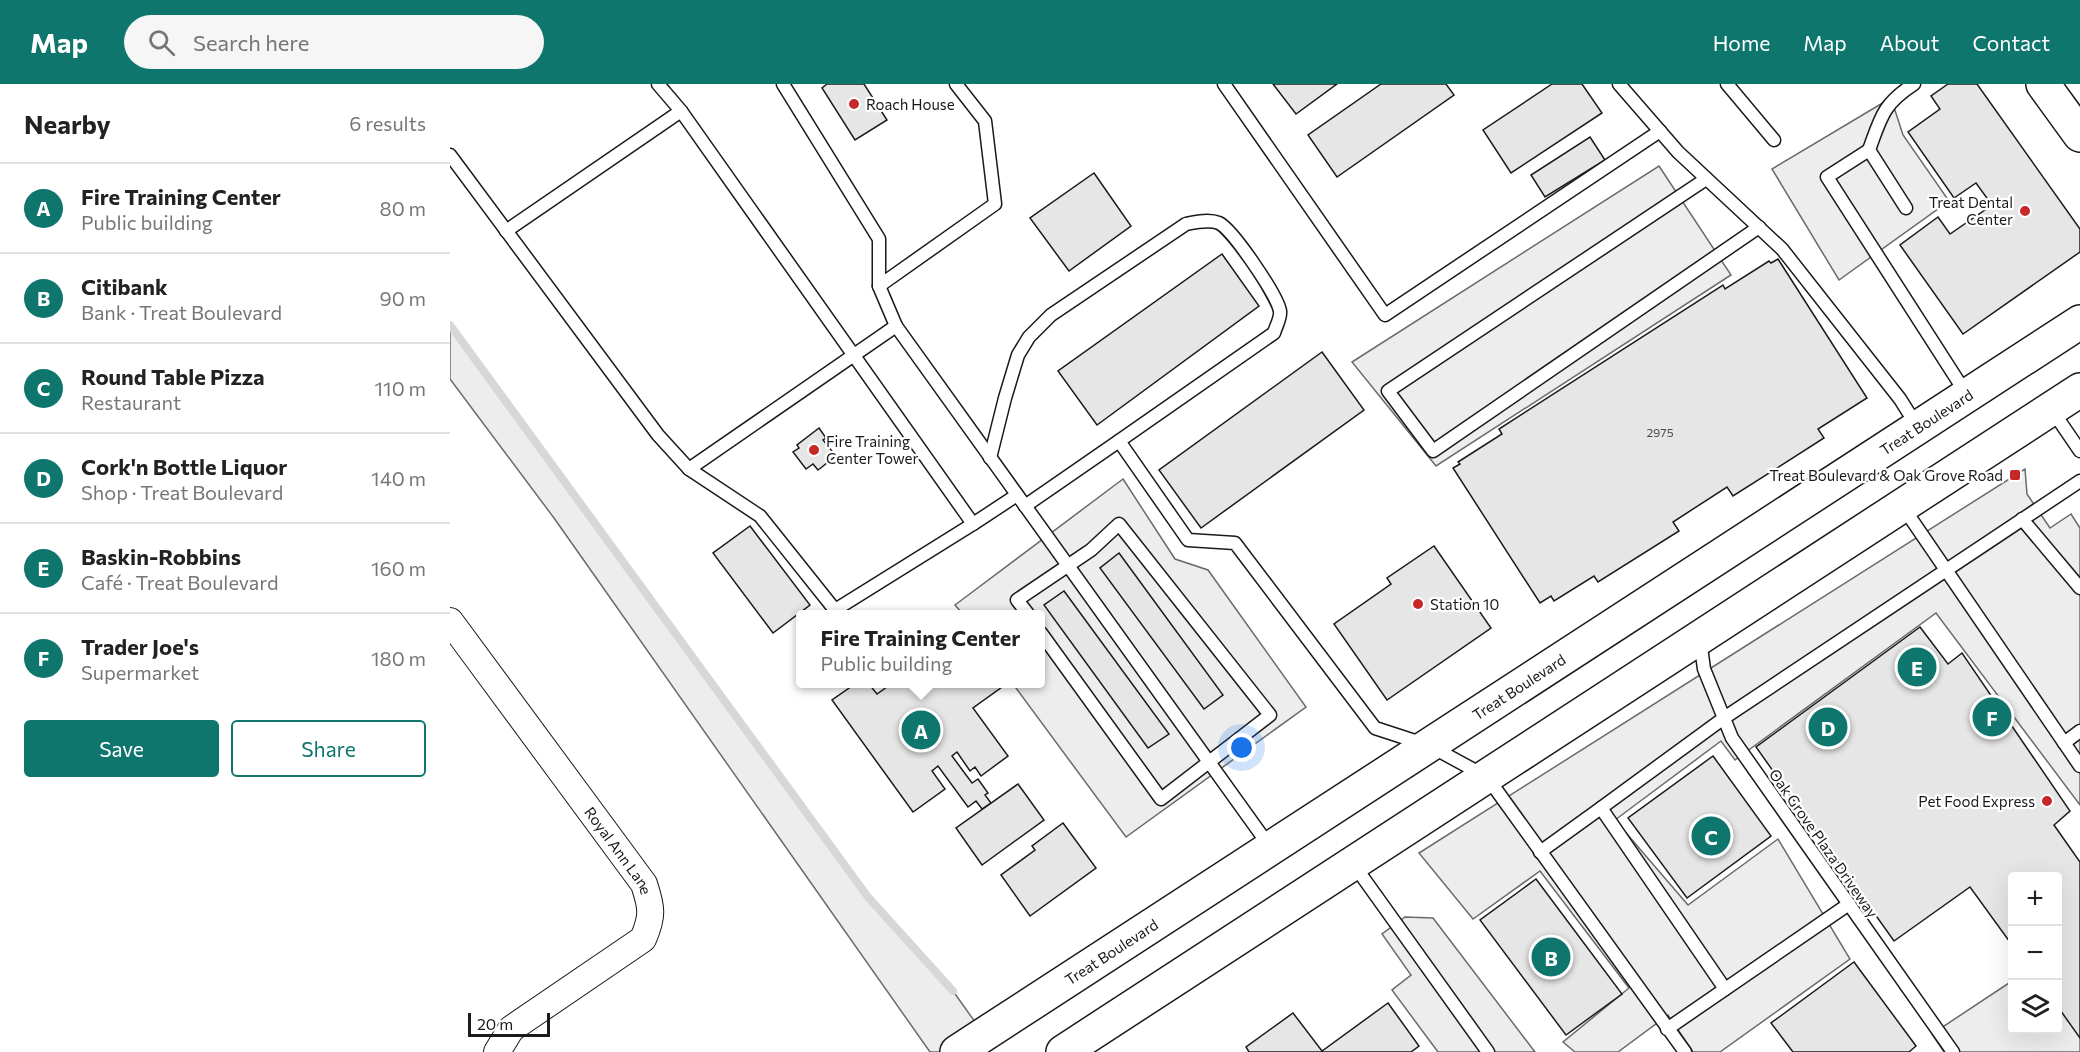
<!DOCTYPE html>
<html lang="en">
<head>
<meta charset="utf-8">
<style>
  :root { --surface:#fff; --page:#f6f6f6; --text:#222; --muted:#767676; --line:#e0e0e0; --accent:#0f766e }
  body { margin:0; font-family:Commissioner,sans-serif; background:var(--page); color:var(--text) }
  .controls { position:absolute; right:18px; bottom:18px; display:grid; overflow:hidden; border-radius:6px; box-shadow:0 6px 24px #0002 }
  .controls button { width:54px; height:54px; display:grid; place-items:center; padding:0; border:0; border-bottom:2px solid var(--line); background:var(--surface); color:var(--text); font:30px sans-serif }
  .scale { position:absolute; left:18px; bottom:15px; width:82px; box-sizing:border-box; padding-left:6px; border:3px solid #1a1a1a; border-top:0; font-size:16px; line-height:21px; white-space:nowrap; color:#1a1a1a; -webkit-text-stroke:4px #fff; paint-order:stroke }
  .you { position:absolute; left:792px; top:664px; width:21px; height:21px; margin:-15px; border:4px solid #fff; border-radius:50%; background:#1a73e8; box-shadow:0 0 0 9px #1a73e833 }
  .badge { display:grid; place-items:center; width:39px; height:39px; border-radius:50%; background:var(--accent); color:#fff; font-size:20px; font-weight:700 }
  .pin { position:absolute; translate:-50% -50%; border:3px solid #fff; box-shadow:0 2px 6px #0006 }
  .popup { position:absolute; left:346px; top:526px; width:249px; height:78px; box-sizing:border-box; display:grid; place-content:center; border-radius:6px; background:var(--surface); filter:drop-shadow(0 2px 4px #0005); font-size:20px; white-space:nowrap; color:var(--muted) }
  .popup b { font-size:22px; color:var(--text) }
  .popup::after { content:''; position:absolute; left:50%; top:100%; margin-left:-12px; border:12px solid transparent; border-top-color:var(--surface) }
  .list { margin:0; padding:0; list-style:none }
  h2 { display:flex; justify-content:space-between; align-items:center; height:78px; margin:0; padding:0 24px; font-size:26px }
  h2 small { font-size:20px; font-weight:400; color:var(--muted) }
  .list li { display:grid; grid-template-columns:39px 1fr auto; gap:18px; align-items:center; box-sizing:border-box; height:90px; padding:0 24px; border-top:2px solid var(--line) }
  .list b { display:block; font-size:22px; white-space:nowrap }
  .list p { margin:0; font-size:20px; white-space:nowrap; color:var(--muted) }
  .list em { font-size:20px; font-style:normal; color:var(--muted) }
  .actions { display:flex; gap:12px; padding:18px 24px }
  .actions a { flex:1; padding:14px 0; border:2px solid var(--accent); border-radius:6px; text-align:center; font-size:21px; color:var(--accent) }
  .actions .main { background:var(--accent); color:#fff }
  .icon { flex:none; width:33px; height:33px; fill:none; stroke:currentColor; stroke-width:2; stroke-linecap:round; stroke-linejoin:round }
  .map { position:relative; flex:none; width:1630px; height:968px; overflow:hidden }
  header { display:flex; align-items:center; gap:36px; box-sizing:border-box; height:84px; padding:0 30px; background:var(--accent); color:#fff }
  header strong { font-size:28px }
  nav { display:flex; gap:33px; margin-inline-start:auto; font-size:21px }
  .search { width:420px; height:54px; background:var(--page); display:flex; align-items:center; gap:15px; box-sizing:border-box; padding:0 21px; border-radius:33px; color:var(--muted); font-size:22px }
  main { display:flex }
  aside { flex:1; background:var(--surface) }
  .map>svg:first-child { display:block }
</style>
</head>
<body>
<header>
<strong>Map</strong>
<div class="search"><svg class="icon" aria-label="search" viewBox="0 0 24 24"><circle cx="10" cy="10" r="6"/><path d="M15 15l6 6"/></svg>Search here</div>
<nav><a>Home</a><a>Map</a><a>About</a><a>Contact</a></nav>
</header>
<main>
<aside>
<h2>Nearby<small>6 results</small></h2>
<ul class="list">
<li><span class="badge">A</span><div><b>Fire Training Center</b><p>Public building</p></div><em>80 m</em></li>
<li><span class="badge">B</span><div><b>Citibank</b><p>Bank · Treat Boulevard</p></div><em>90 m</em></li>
<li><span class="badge">C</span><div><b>Round Table Pizza</b><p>Restaurant</p></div><em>110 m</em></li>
<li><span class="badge">D</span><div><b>Cork'n Bottle Liquor</b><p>Shop · Treat Boulevard</p></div><em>140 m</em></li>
<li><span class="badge">E</span><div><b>Baskin-Robbins</b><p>Café · Treat Boulevard</p></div><em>160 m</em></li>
<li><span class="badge">F</span><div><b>Trader Joe's</b><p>Supermarket</p></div><em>180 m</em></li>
</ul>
<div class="actions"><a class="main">Save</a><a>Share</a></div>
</aside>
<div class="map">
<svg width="1630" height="968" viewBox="0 0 1630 968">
  <rect width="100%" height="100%" fill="#fff"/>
  <g fill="#ededed" stroke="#6a6a6a" stroke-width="1.5">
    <path d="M1441 14 1453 51 1499 117 1389 196 1322 85Z"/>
    <path d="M1209 82 1281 191 986 382 902 278Z"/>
    <path d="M0 241 418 813 503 907 535 952 508 968H480L104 434 0 295Z"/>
    <path d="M1575 385 1577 410 1600 444 1621 430 1630 444V721L1486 529 1285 676 1271 657 1165 736 1238 821 1328 755 1400 875 1270 968H1243L1218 931 1168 968H1125L1113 958 1179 904 1090 787 1023 835 969 769Z"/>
    <path d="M673 395 725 475 758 486 856 623 676 753 563 600H591V530H513L505 521Z"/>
    <path d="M955 833 983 834 1085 968H988L942 906 961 891 932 850Z"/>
    <path d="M1562 897V946H1608V916L1630 951V968H1494L1482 950Z"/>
  </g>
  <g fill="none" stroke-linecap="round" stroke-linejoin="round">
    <path stroke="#d7d7d7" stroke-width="8" d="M0 241 418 813 503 907"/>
  </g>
  <g fill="#e6e6e6" stroke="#1a1a1a" stroke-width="1.5">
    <path d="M377 0H414L437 36 405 56 372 4Z"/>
    <path d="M823 0H887L846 30Z"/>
    <path d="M931 0H996L1004 11 887 93 858 51Z"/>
    <path d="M1102 0H1132L1152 29 1061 89 1033 46Z"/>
    <path d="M1498 0H1527L1630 145V168L1513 250 1450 161 1488 133 1500 150 1542 121 1526 99 1504 114 1458 48 1490 25 1481 12Z"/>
    <path d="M1140 53 1155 76 1095 113 1081 91Z"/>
    <path d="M644 89 681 142 619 187 580 134Z"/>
    <path d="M772 170 809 222 647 341 608 287Z"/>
    <path d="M1328 175 1417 314 1368 345 1374 354 1283 412 1277 403 1223 438 1229 447 1148 498 1144 492 1104 517 1101 512 1090 519 1003 384 1010 380 1008 378 1052 350 1049 345 1273 201 1275 205 1319 177 1321 179Z"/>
    <path d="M872 268 914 326 751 444 709 386Z"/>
    <path d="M369 344 376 354 373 356 386 372 368 386 363 380 356 385 343 368 349 364 347 361Z"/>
    <path d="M300 442 360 521 323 549 263 469Z"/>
    <path d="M984 462 1041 544 937 616 884 540 941 500 937 494Z"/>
    <path d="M669 469 773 611 754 625 650 484Z"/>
    <path d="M614 507 719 650 698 664 594 521Z"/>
    <path d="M1470 543 1498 580 1512 569 1620 727 1604 741 1630 778V954L1608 923V792H1562V861L1520 803 1444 857 1306 663Z"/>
    <path d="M405 600H419L427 610 441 600H550L552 603 523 624 558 672 531 692 525 683 520 687 507 668 502 672 522 699 528 695 538 709 535 711 541 719 532 725 526 717 518 723 488 682 482 687 495 705 463 728 382 616Z"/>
    <path d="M1263 672 1321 752 1237 814 1178 734Z"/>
    <path d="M568 700 594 736 532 781 506 744Z"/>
    <path d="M613 739 646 784 580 832 551 791 585 766 582 762Z"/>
    <path d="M1086 795 1172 910 1116 951 1030 836Z"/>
    <path d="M1404 878 1466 962 1459 968H1343L1321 939Z"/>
    <path d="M938 919 969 962 961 968H799L796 963 843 929 872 967Z"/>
  </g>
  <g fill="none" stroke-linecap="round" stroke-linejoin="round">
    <g stroke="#1a1a1a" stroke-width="15">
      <g id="service">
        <path d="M208 0 231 27 523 440"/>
        <path d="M333 0 429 155V202L446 242 820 763"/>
        <path d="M774 0 935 231 1210 47"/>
        <path d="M1169 0 1228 68 1332 165 1450 315 1467 342"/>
        <path d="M1277 0 1324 56"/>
        <path d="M1419 66C1431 33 1433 20 1464 0"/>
        <path d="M0 71 208 351 239 385 310 432 385 526 523 440 567 411"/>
        <path d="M1256 95 938 307 983 367 1309 143"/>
        <path d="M1456 124 1419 66 1377 93 1517 311"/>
        <path d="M56 147 231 27"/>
        <path d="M429 202 545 120 535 37 506 0"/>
        <path d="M1602 326 1630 367"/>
        <path d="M540 374 555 314 568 271 579 253 601 231 736 140C746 138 759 135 769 139 783 146 827 211 830 227 831 234 826 242 824 249L669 357"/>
        <path d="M239 385 446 242"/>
        <path d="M575 422 669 357 738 456 785 459 925 644 980 662 1037 693 1235 968"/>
        <path d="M1453 423 1630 682"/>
        <path d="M1572 435 1630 504"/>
        <path d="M578 530 567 516 641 466 669 440 820 631 711 715 591 549"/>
        <path d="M1250 556 1254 585 1282 654 1503 968"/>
        <path d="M1614 659 1630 647"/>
        <path d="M1090 768 1151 724"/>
        <path d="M904 781 1038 968"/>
        <path d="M1275 905 1151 724 1274 634 1630 397"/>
        <path d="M1217 945 1399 820"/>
      </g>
    </g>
    <g stroke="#1a1a1a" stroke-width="28">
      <g id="minor">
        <path id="s1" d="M0 537 194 800C202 824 203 832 193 855L61 945 47 968"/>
      </g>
    </g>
    <g stroke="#1a1a1a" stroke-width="36">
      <g id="secondary">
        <path d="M1593 0 1630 51"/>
        <path id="s2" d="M507 968 1630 238"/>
        <path d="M613 968 1630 306"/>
      </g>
    </g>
    <use href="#service" stroke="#fff" stroke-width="12"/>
    <use href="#minor" stroke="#fff" stroke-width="26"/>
    <use href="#secondary" stroke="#fff" stroke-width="33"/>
  </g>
  <g fill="#c62828" stroke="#fff" stroke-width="2">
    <circle cx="404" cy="20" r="6"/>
    <circle cx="1575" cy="127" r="6"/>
    <circle cx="364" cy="366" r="6"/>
    <rect x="1559" y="385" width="12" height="12" rx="3"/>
    <circle cx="968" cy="520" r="6"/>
    <circle cx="1597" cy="717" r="6"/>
  </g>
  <g text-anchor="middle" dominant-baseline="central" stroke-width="4.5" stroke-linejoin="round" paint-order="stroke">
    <g font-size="12" fill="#4d4d4d">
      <text x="1210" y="348">2975</text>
    </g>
    <g font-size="15" fill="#1a1a1a" stroke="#fff" text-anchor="start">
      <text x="416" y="20">Roach House</text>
      <text x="1563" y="118" text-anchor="end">Treat Dental<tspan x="1563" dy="17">Center</tspan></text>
      <text x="376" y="357">Fire Training<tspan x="376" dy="17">Center Tower</tspan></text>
      <text x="1553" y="391" text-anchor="end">Treat Boulevard &amp; Oak Grove Road</text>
      <text x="980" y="520">Station 10</text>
      <text x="1585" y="717" text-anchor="end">Pet Food Express</text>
    </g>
    <g font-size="15" fill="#1a1a1a" stroke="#fff">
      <text stroke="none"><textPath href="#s2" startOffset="1156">Treat Boulevard</textPath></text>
      <text stroke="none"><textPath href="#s2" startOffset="670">Treat Boulevard</textPath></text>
      <text transform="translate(1374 759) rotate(55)">Oak Grove Plaza Driveway</text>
      <text stroke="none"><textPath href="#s1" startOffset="285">Royal Ann Lane</textPath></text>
      <text stroke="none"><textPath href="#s2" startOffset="184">Treat Boulevard</textPath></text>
    </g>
  </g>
</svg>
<div class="controls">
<button>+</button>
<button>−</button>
<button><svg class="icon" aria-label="layers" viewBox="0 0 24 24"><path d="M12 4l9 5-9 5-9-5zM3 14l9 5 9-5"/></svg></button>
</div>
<div class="scale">20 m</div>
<div class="you"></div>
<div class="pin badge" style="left:471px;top:646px">A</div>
<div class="popup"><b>Fire Training Center</b>Public building</div>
<div class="pin badge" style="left:1101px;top:873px">B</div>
<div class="pin badge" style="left:1261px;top:752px">C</div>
<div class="pin badge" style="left:1378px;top:643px">D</div>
<div class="pin badge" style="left:1467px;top:583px">E</div>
<div class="pin badge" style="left:1542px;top:633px">F</div>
</div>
</main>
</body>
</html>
